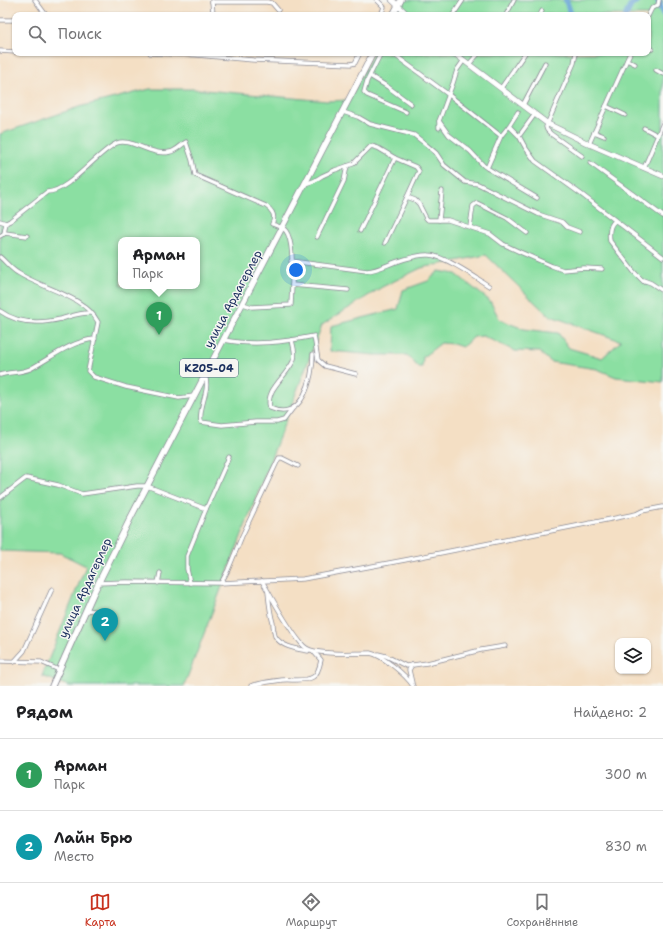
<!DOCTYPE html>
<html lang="ru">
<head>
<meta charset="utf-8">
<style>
  :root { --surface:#fff; --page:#f2f2f2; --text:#202124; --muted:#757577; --line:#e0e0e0; --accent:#c8321e }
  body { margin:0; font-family:"Shantell Sans",sans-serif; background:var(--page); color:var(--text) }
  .controls { position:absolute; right:12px; bottom:12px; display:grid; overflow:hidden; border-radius:8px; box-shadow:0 1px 3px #0004 }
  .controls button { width:36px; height:36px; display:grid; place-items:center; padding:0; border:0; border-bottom:1px solid var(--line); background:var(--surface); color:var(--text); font:20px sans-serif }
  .you { position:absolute; left:296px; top:270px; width:14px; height:14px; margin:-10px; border:3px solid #fff; border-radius:50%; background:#1a73e8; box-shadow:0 0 0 6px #1a73e833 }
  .badge { display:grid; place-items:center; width:26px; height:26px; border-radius:50%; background:var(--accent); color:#fff; font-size:13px; font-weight:700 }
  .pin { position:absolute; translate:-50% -33px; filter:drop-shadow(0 1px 2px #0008) }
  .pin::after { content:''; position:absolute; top:21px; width:14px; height:12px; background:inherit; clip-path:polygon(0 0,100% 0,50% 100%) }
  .popup { position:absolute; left:118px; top:237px; width:82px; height:52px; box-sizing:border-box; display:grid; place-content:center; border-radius:8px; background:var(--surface); filter:drop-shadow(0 1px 3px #0005); font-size:13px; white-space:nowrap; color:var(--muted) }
  .popup b { font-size:15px; color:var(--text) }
  .popup::after { content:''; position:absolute; left:50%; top:100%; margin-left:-8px; border:8px solid transparent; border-top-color:var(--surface) }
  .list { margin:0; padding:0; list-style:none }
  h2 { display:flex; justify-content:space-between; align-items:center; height:52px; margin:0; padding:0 16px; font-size:17px }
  h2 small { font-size:13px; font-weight:400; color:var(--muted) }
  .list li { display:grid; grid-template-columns:26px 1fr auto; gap:12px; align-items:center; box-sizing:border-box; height:72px; padding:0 16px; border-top:1px solid var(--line) }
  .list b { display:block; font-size:15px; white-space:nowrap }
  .list p { margin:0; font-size:13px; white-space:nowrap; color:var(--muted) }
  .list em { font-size:13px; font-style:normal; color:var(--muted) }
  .icon { flex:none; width:22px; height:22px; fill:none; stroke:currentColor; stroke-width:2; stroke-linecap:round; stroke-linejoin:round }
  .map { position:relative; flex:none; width:663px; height:686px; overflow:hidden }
  .search { position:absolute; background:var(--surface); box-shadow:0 1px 3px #0004; left:12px; right:12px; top:12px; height:44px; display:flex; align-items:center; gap:10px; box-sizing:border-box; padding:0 14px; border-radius:8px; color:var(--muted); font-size:15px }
  .sheet { height:196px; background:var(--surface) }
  nav { display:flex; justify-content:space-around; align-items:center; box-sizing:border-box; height:56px; border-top:1px solid var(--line); background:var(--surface); font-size:11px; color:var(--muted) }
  nav a { display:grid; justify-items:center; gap:2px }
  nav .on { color:var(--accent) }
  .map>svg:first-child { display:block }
</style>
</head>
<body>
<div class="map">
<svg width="663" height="686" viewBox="0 0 663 686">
  <rect width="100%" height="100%" fill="#f6f6f2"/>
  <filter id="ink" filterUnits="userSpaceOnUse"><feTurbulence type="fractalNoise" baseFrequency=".025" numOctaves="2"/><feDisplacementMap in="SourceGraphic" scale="8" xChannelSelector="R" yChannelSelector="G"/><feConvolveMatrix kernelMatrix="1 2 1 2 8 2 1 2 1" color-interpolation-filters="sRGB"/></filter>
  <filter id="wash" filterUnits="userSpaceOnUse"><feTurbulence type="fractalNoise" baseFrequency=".012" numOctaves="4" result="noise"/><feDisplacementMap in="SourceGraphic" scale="16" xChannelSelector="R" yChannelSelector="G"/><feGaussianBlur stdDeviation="0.9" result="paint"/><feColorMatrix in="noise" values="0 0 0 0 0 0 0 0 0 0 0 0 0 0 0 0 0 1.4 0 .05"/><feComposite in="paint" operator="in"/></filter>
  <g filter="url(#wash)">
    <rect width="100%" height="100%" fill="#f4dfc4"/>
    <path fill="#8bdfa2" stroke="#538780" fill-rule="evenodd" d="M401 0H663V382L616 377 597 369 551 362 539 352 515 351 483 336 474 337 462 347 453 344 441 343 423 357 422 367H418L407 355H375L330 351 331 326 398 309 403 290 428 281 439 271 456 274 471 286 490 301 500 320 524 329 558 333 569 348 602 358 621 341 548 315 486 255 421 268 382 287 322 325 184 686H69L42 676 86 566 60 553 0 551V134L79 107 150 89H193L327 101 349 100 373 53H648V15H393ZM121 240H197V286H121Z"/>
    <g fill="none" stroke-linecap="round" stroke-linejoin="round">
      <g stroke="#64a2d6" stroke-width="6">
        <path d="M566 0 571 15"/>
        <path d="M658 0 663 14"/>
        <path d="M626 15 631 5 640 0"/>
      </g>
    </g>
  </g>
  <g filter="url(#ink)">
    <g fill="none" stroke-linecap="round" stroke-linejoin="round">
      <g stroke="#888791" stroke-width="5">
        <g id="street">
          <path d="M35 0 46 15"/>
          <path d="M377 0 384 7 381 15"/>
          <path d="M212 1 213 15"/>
          <path d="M212 2H267L272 3 278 10"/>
          <path d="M453 15 463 0"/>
          <path d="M506 15 514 0"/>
          <path d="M540 15 542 11"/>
          <path d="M648 16 652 8 658 5 659 0"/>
          <path d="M0 20H15"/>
          <path d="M648 46 652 49"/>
          <path d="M0 51 15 52"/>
          <path d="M48 53H58"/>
          <path d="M150 53 196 55 253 60 351 64 355 63 360 53"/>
          <path d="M381 53 367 81 364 92 367 95 406 112"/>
          <path d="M392 53 449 95 501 136 487 168 537 198"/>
          <path d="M576 53 574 63 546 127 547 130 551 134 582 156"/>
          <path d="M464 60 457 70 453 83 439 121 449 135 470 151 484 166 487 168"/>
          <path d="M627 60 635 64"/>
          <path d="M469 64 479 53"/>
          <path d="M656 70 663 74"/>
          <path d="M370 76 388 87 411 104"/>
          <path d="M501 88 525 53"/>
          <path d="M523 105 545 63"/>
          <path d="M606 106 625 115"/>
          <path d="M343 112 358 117 370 124 414 135 423 142 436 153 444 165 465 182 478 184 538 214 562 222 567 227 580 232"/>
          <path d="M535 114 519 136 525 147 535 161 581 194 663 257"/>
          <path d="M509 126 518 112"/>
          <path d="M439 128V121"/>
          <path d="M644 128 657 135"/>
          <path d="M594 132 604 136"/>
          <path d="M501 136 509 126 519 136"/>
          <path d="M589 144 630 53"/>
          <path d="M395 158 416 167 419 171 407 197"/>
          <path d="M590 163 663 216"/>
          <path d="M644 168 663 123"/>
          <path d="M305 184 314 181 322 176 335 170 353 164 371 146 378 148 395 158 360 231"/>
          <path d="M439 220 442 191"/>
          <path d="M0 221 6 223 10 221 47 192C69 192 97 152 117 143 130 137 152 157 170 152 176 151 181 145 186 142L192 160 195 175 266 206C273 211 276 216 272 224 277 226 283 227 286 231 294 242 292 272 292 285L348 290"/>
          <path d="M615 221C609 225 609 234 610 241L634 272 644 282"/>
          <path d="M470 227 473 206 477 203 507 218 527 233"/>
          <path d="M4 234 6 223"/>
          <path d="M0 236 5 233 27 236"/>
          <path d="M317 237 344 181 347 166"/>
          <path d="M385 243 407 197 415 200 419 204 426 218 428 220H448L490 234 503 244 520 252 552 266 563 270 584 268 602 269"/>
          <path d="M0 257C6 262 11 269 18 273 41 288 85 296 98 322L88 371 94 377 126 387 179 398 194 396"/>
          <path d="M291 261 367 271C379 270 388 264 399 261 409 258 419 254 429 255 445 256 475 277 489 286"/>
          <path d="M643 280 651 283 663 291"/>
          <path d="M243 304 252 307 291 305 292 285"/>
          <path d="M0 311C18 324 40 324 61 319 72 316 80 312 91 313"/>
          <path d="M224 340C254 346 284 342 314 336L318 360 325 366 356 374"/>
          <path d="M292 340C293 346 296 353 294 359 289 375 264 389 270 408 303 423 313 377 313 354"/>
          <path d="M0 375C10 372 21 373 30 369 51 358 71 341 95 339"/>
          <path d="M205 375C211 391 198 406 201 422L222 425 256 422H277L284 420 293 408"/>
          <path d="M0 498 26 478 58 485 82 494 137 486H147L206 509 229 457"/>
          <path d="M262 581C274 601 286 625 301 643 304 647 309 650 314 651 332 655 352 653 370 653 382 655 406 675 413 686"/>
          <path d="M98 583 126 582 221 583 303 579 405 560 636 514 642 511 663 507"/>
          <path d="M158 583 160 573"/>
          <path d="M190 583 187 569V556L206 509"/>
          <path d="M221 583 228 570 242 536 278 460 279 458H282L298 466"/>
          <path d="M268 592C269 603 270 613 273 623 273 627 274 632 275 636 281 647 297 649 308 651"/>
          <path d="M86 610 110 613"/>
          <path d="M378 654 386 656 406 666 427 663 481 650 505 646"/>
          <path d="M0 661 41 662 59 670"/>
          <path d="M14 662 24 651 52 589"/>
          <path d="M412 683 409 670 412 665"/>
          <path d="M251 686C261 683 272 681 282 680 291 679 305 682 313 677 318 674 320 665 321 660L314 652"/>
        </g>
      </g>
      <g stroke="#888791" stroke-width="6">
        <g id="secondary">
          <path d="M392 0 408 15"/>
          <path d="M454 53 548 124 589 144 663 176"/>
        </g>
      </g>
      <g stroke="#888791" stroke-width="7">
        <g id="primary">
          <path d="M393 15 401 0"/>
          <path d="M52 686 94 592 131 517 373 53"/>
        </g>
      </g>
      <use href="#street" stroke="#fff" stroke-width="3.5"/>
      <use href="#secondary" stroke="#fff" stroke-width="5"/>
      <use href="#primary" stroke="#fff" stroke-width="5.5"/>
    </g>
  </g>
  <g text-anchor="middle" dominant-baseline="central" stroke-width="3" stroke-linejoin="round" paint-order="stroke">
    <rect fill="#f6f6f2" stroke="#5d6b8a" stroke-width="1" x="180" y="359" width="58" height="18" rx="3"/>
    <g font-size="11" font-weight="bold" fill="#1b2f5e">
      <text x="209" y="368">KZ05-04</text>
    </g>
    <g font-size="12" fill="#1b2f5e" stroke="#f6f6f2">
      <text transform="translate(233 299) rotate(-62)">улица Ардагерлер</text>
      <text transform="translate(85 588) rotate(-65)">улица Ардагерлер</text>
    </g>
  </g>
</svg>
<div class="controls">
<button><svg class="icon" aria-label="layers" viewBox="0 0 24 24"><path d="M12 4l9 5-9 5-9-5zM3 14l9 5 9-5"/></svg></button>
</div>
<div class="you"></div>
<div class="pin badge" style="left:159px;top:335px;background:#2e9e5b">1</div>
<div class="popup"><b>Арман</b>Парк</div>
<div class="pin badge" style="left:105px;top:641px;background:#0f9aa8">2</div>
<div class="search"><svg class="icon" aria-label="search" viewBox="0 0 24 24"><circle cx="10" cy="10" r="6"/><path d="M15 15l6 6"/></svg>Поиск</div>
</div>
<section class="sheet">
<h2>Рядом<small>Найдено: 2</small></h2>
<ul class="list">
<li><span class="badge" style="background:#2e9e5b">1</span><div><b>Арман</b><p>Парк</p></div><em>300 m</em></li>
<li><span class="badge" style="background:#0f9aa8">2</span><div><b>Лайн Брю</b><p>Место</p></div><em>830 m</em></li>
</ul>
</section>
<nav>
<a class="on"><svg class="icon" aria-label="map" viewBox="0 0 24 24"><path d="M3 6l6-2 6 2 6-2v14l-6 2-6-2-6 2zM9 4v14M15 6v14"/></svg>Карта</a>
<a><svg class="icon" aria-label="directions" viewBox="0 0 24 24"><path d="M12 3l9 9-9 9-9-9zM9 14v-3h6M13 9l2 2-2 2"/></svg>Маршрут</a>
<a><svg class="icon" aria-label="saved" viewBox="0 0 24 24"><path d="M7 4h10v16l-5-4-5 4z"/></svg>Сохранённые</a>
</nav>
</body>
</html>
